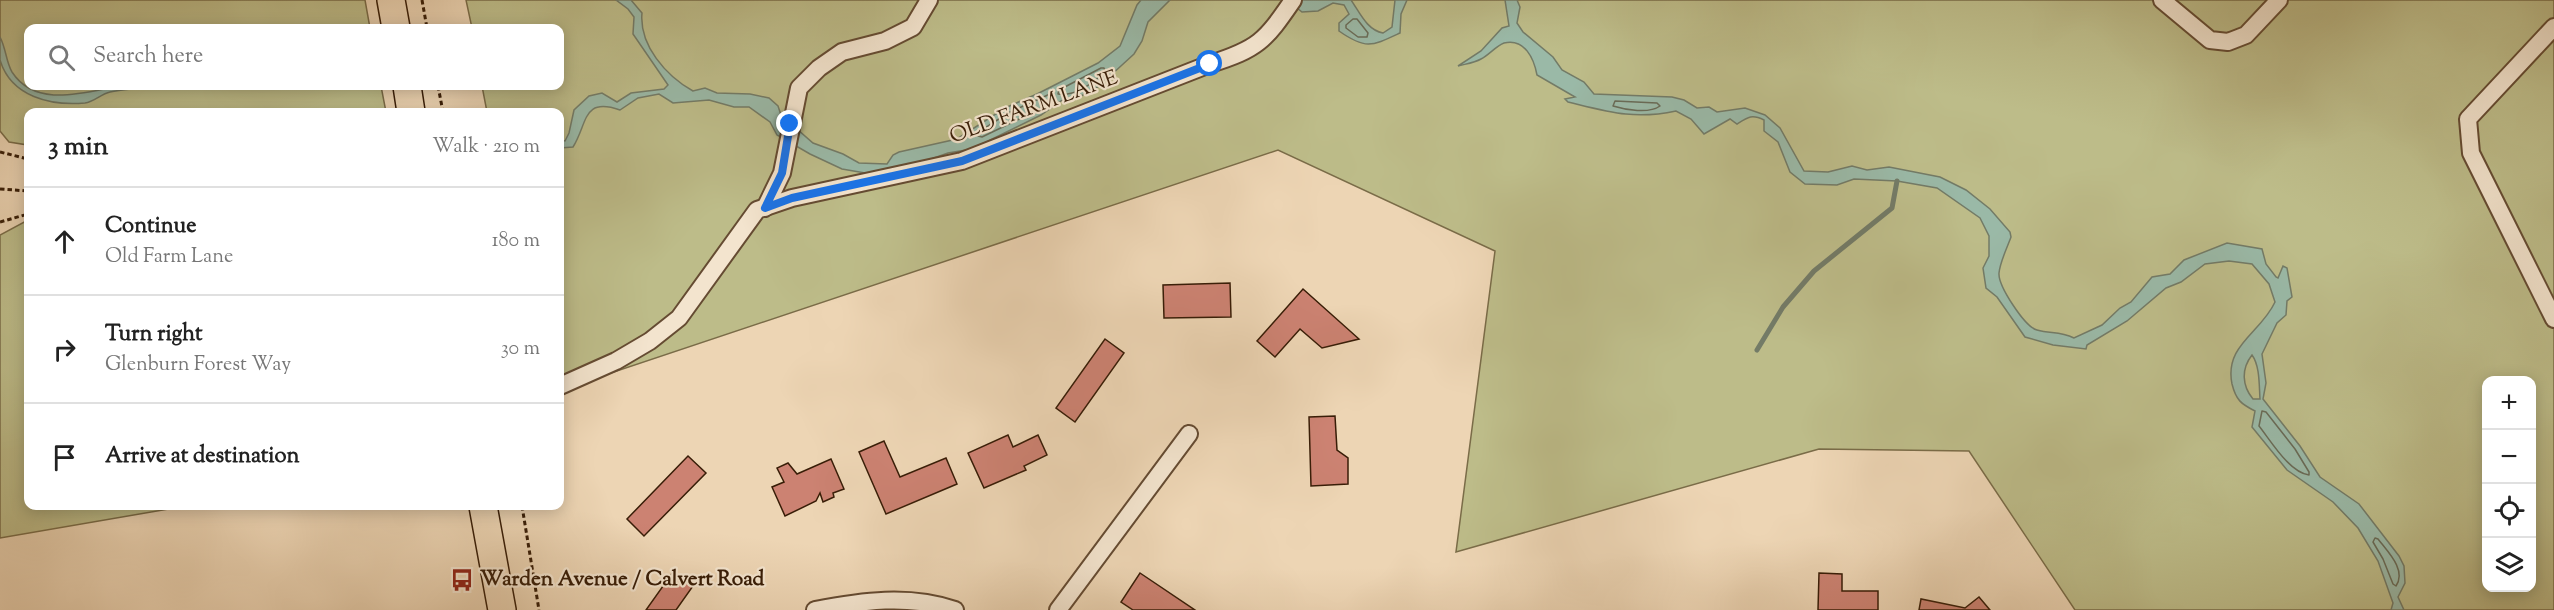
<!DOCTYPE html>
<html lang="en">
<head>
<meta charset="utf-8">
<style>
  :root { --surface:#fff; --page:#f6f6f6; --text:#222; --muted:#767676; --line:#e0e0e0 }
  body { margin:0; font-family:"Sorts Mill Goudy",serif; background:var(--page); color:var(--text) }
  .controls { position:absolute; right:18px; bottom:18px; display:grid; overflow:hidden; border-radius:12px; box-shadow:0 3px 15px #0003 }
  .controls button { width:54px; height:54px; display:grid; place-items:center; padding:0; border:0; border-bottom:2px solid var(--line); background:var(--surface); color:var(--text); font:30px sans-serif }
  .stop { position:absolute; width:18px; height:18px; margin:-14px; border:4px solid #1a73e8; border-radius:50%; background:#fff }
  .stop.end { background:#1a73e8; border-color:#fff; box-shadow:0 2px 6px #0008 }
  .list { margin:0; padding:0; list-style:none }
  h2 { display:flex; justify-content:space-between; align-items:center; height:78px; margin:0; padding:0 24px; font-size:26px }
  h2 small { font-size:20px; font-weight:400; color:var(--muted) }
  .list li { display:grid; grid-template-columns:39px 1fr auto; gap:18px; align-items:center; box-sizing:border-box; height:108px; padding:0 24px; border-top:2px solid var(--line) }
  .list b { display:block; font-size:22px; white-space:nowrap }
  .list p { margin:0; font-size:20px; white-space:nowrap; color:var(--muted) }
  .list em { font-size:20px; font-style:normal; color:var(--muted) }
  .icon { flex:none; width:33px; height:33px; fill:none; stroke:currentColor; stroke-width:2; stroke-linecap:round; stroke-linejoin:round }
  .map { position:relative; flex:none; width:2554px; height:610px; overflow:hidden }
  .search { position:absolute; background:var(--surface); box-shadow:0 3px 15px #0003; left:24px; top:24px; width:540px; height:66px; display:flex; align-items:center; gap:15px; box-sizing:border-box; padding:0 21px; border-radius:12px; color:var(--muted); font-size:22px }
  .panel { position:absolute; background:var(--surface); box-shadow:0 3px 15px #0003; left:24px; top:108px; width:540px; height:402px; border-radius:12px }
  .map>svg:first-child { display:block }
</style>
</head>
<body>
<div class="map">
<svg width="2554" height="610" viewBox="0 0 2554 610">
  <rect width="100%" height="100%" fill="#edd5b4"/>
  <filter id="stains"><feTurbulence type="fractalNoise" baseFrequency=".00333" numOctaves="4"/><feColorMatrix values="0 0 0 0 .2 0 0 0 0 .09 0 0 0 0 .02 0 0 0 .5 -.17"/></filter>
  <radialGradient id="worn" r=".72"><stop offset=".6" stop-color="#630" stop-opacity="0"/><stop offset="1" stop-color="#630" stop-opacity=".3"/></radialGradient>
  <g fill="#bdbc89" stroke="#7a6c48" stroke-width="1.5" fill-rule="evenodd">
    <path d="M0 0H365L370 28H28V86H381L386 112H28V145L9 142 0 131Z"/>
    <path d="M466 0H2554V610H2075L1969 451 1819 449 1456 552 1495 251 1278 150 560 390V112H487L482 86H560V28H472ZM2486 380H2532V588H2486Z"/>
    <path d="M28 220V506H186L0 538V235Z"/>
  </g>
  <g fill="#9ab9a7" stroke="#737b67" stroke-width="1.5" fill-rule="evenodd">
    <path d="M616 0H631L642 13C639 45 666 76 693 91L705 88 717 93 750 94 769 98 778 106 781 115 813 143 843 154 859 163 887 164 893 155 899 152 957 139 1005 108 1037 94 1098 63 1120 46 1137 5 1141 0H1170L1148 22 1142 41 1134 54 1098 87 1081 96 1061 101 1041 115 972 149 948 153 903 169 871 174 842 169 810 154 777 135 770 122 749 107H734L709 100 673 103 659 94 638 98 620 110C582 97 588 123 573 147L560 148V140L565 141 569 133 574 110 589 96 602 93 617 102 631 93 664 89 668 85 633 34 634 17 628 9Z"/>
    <path d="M1287 0H1351C1360 13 1367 30 1383 33L1392 27 1395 0H1407L1401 14 1400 33C1372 46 1366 50 1339 31V23L1349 14 1344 5 1333 3 1318 11 1302 12Z"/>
    <path d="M1505 0H1517L1520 7 1517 23 1523 32 1553 57 1562 70 1584 82 1594 94 1672 97 1684 100 1697 108 1709 107 1717 112 1745 108 1765 115 1780 128 1804 171 1828 172 1852 166 1867 170 1889 167 1940 177 1966 190 1990 209 2010 232 2011 237C2007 248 2000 262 1999 273 1998 286 2025 327 2037 330 2051 334 2059 331 2074 338L2102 325 2120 308 2131 302 2152 277 2170 274 2184 260 2227 243 2262 249 2266 264 2276 277 2278 278 2283 266 2287 268 2292 297 2287 301 2286 315 2277 323 2262 354 2266 383 2263 399 2300 446 2320 477 2359 504 2399 556 2404 566 2405 583 2398 597 2404 610H2391L2393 603 2378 561 2358 528 2333 502 2287 470 2252 427 2255 411C2241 404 2236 400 2232 384 2224 345 2261 333 2275 302L2269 284 2252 264 2229 261 2205 264 2181 282 2166 288 2127 321 2087 345 2086 349 2053 345 2025 337 1997 297 1986 288 1983 268 1989 256V236L1980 218 1937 188 1897 181 1854 179 1837 185 1805 184 1790 172 1778 142 1764 131V120C1752 114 1748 117 1737 124L1730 119 1704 134 1691 119 1676 111C1634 120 1609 112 1568 102L1565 99 1575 97 1537 75C1534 59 1525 38 1504 43 1496 46 1489 55 1481 59 1474 63 1465 64 1458 66L1481 51 1502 28 1509 26ZM2252 355C2260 366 2259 385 2260 399H2253C2242 386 2241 369 2252 355Z"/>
    <path d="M0 37C6 48 6 62 12 72 36 109 85 92 119 86 130 84 141 85 152 86 138 89 124 89 110 92 101 94 94 102 85 103 51 106 11 97 0 60 0 54 0 44 0 37Z"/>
  </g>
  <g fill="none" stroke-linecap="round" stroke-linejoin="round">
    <g stroke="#696b57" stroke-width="1.5">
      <path d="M1353 19H1357L1368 33 1367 37H1358L1346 28V25Z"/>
      <path d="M1101 68H1104L1105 72C1093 83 1075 97 1058 94L1059 90Z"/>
      <path d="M1050 94 1054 95V99L1038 110 982 137 978 136 979 132 1008 113Z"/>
      <path d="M1615 101 1657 103 1660 106C1649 114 1626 110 1613 106Z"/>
      <path d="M2262 411 2266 412 2295 449 2309 472V475C2289 472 2271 441 2259 426Z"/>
      <path d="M2375 538 2378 539C2387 551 2407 570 2396 586L2393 584 2383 559 2373 542Z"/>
    </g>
    <path stroke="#737b67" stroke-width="5" d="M1757 350 1783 307 1814 271 1892 208 1897 181"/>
  </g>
  <g fill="#cc8272" stroke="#381d07" stroke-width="1.5">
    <path d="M1230 283 1231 317 1164 318 1163 285Z"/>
    <path d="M1303 289 1359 339 1322 348 1300 329 1275 357 1257 341Z"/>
    <path d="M1105 339 1124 353 1075 422 1056 408Z"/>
    <path d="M1335 416 1337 450 1348 458V484L1311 486 1309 417Z"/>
    <path d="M1008 435 1013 447 1038 435 1047 455 1024 466 1026 470 984 488 968 453Z"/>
    <path d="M884 441 900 477 946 458 957 484 886 514 859 452Z"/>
    <path d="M688 456 706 473 644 536 627 519Z"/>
    <path d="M831 459 844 489 833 493 834 497 823 502 820 493 816 501 785 516 772 487 784 482 777 468 788 463 797 474Z"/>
    <path d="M673 572 693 586 676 610H646Z"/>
    <path d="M1140 573 1195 610H1133L1121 602Z"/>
    <path d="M1819 573 1842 574V591H1878V610H1818Z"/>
    <path d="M1979 597 1990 610H1919L1921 599 1965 608Z"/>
  </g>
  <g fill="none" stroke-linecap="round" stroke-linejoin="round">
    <g stroke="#654b32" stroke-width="20">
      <g id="street">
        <path d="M2162 0 2210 40 2228 42 2246 35 2279 0"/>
        <path d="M2554 27 2468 119 2471 153 2554 319"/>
        <path d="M765 208 782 173 799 88 819 68 842 52 885 41 913 27 929 0"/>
        <path d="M560 386 616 361 650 341 679 318 757 210 792 198 962 161 1210 64C1258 49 1265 41 1293 0"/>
        <path d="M815 610C861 601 909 594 955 610"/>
        <path d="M1058 610 1189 434"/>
      </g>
    </g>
    <g stroke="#381d07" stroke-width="30">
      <g id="primary">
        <path d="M391 0 396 28"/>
        <path d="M407 86 411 112"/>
        <path d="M483 506 502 610"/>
      </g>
    </g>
    <g stroke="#381d07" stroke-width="3" stroke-dasharray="4.5 3" stroke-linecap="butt">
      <path d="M422 0 427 28"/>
      <path d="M438 86 443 112"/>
      <path d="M0 152 28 159"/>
      <path d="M0 189 28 191"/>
      <path d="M0 222 28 214"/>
      <path d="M522 506 539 610"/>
    </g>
    <use href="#street" stroke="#f3e4ce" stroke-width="16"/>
    <use href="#primary" stroke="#edd5b4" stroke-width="27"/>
  </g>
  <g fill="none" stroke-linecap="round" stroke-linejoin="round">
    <path stroke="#1a73e8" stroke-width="8" d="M790 124 782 173 765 208 792 198 962 161 1210 64"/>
  </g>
  <defs>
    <g id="bus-bare" transform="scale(1.8)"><path d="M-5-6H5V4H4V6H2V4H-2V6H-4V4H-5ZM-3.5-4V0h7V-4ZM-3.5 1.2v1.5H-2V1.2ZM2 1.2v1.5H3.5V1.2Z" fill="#8f2418" stroke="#f3e4ce" stroke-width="2.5" paint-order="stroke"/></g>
  </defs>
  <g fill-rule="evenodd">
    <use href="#bus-bare" x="462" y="580"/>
  </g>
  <g text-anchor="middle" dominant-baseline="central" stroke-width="4.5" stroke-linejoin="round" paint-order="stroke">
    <g font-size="21" fill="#381d07" stroke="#f3e4ce">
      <text transform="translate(1034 108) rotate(-20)">OLD FARM LANE</text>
    </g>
    <g font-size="21" font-weight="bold" fill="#381d07" stroke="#f3e4ce" text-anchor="start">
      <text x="480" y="580">Warden Avenue / Calvert Road</text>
    </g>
  </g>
  <rect width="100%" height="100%" filter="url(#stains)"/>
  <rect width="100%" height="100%" fill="url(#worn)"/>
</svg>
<div class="controls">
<button>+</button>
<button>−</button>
<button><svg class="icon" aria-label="locate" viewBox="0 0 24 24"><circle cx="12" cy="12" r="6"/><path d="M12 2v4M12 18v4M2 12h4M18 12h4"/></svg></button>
<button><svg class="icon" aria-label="layers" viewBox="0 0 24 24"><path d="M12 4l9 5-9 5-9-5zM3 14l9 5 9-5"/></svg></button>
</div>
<div class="stop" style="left:1210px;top:64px"></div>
<div class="stop end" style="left:790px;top:124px"></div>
<div class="search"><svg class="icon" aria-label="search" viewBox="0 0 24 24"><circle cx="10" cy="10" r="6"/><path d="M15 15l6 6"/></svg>Search here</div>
<section class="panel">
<h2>3 min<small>Walk · 210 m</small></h2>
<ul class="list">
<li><svg class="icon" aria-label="ahead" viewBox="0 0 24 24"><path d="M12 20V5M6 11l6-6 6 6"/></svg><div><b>Continue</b><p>Old Farm Lane</p></div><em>180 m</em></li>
<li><svg class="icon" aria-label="right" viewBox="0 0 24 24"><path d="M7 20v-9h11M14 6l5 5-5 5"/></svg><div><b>Turn right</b><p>Glenburn Forest Way</p></div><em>30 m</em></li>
<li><svg class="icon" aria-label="arrive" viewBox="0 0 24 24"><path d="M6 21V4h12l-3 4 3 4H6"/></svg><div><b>Arrive at destination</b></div></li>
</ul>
</section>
</div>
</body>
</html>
